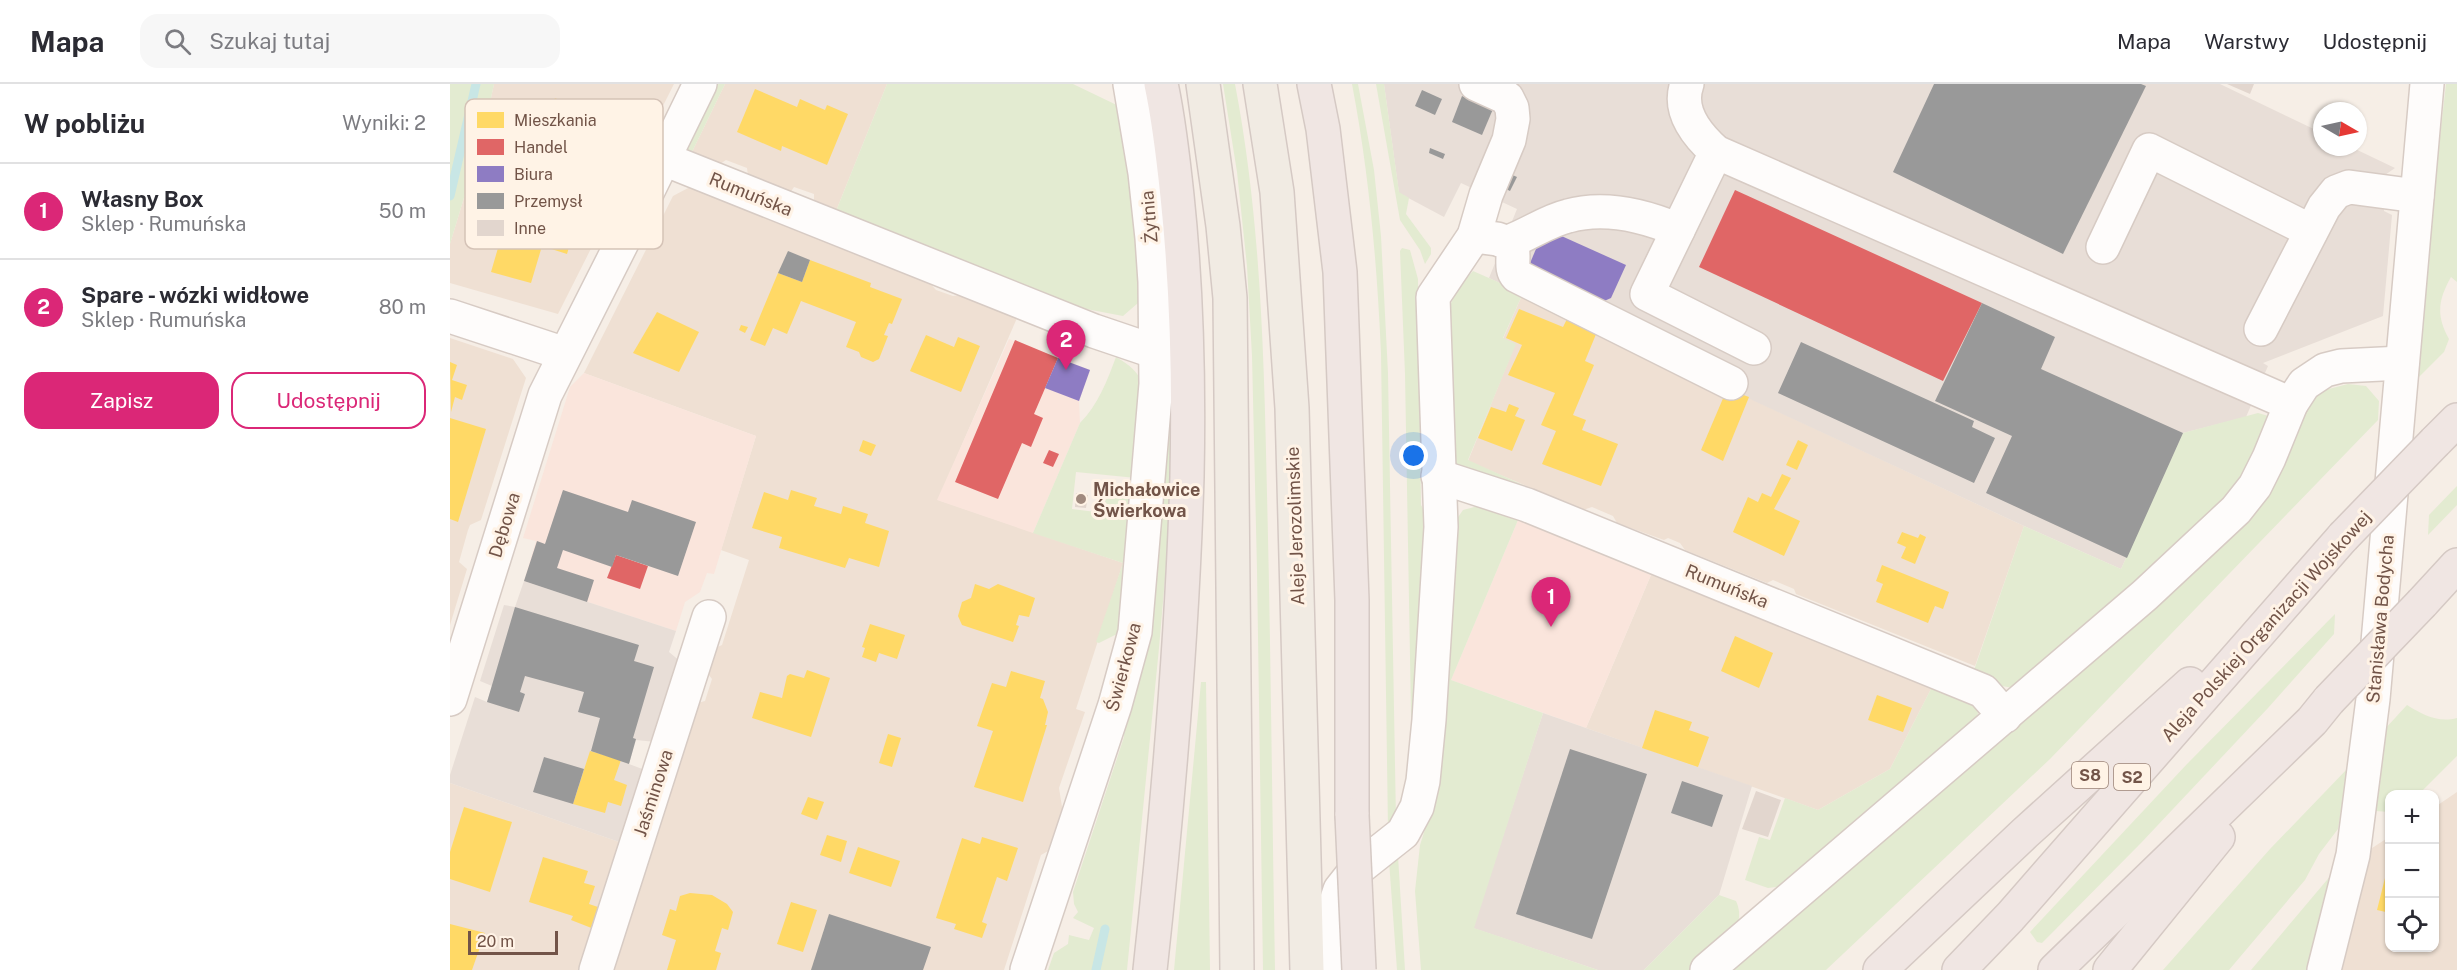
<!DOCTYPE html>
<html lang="pl">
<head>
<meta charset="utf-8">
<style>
  :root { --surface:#fff; --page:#f7f7f7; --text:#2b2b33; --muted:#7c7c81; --line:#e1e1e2; --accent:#db2777 }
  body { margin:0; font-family:"Public Sans",sans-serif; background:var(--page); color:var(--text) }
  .controls { position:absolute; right:18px; bottom:18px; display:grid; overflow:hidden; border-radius:12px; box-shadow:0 2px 4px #0004 }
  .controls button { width:54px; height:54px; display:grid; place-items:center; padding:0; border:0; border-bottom:2px solid var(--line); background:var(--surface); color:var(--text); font:30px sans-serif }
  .compass { position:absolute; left:1863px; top:18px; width:54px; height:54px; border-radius:50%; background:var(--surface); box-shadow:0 2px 4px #0004; rotate:99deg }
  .scale { position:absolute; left:18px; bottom:15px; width:90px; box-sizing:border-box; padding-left:6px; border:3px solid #725448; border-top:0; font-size:16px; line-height:21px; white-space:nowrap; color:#725448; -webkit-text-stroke:4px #fff3e6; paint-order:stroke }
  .you { position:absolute; left:964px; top:372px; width:21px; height:21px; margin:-15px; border:4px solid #fff; border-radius:50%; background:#1a73e8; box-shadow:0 0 0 9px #1a73e833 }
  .badge { display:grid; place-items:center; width:39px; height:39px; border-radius:50%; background:var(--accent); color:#fff; font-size:20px; font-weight:700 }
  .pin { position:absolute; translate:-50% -50px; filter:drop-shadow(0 2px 3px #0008) }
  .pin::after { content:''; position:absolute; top:32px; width:21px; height:18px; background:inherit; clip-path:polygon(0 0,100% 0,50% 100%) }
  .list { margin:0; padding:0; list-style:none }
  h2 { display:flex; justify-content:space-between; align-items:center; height:78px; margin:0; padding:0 24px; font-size:26px }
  h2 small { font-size:20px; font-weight:400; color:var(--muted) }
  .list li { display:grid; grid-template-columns:39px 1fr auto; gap:18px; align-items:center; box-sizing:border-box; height:96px; padding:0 24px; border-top:2px solid var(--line) }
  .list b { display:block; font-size:22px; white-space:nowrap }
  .list p { margin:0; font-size:20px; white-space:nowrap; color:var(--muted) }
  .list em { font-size:20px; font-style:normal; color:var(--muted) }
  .actions { display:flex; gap:12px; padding:18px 24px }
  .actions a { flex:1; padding:14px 0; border:2px solid var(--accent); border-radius:18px; text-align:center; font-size:21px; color:var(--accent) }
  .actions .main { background:var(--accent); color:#fff }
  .icon { flex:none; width:33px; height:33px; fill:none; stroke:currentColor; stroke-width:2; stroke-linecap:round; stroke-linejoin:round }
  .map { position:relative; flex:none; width:2007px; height:886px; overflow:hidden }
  header { display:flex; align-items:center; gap:36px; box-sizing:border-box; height:84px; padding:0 30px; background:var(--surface); border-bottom:2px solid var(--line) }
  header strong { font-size:28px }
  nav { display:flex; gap:33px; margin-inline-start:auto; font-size:21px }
  .search { width:420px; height:54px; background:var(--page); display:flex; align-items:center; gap:15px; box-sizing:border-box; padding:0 21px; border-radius:18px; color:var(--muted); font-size:22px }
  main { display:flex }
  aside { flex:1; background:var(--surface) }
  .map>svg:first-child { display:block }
</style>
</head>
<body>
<header>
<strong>Mapa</strong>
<div class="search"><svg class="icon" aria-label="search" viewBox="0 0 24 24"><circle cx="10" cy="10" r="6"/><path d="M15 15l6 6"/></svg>Szukaj tutaj</div>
<nav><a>Mapa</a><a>Warstwy</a><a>Udostępnij</a></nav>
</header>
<main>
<aside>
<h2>W pobliżu<small>Wyniki: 2</small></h2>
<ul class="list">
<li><span class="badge">1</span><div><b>Własny Box</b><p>Sklep · Rumuńska</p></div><em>50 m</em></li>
<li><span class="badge">2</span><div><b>Spare - wózki widłowe</b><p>Sklep · Rumuńska</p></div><em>80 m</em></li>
</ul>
<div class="actions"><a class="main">Zapisz</a><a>Udostępnij</a></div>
</aside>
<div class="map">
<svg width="2007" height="886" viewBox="0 0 2007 886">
  <rect width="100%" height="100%" fill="#f6eee6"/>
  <g fill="#efe0d3">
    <path d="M44 0H224L108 230 0 199V160L33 51Z"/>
    <path d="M275 0H437L386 127 364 118V110L344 103 340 109 298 92 297 84 276 76 270 80 242 68Z"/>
    <path d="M240 103 479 198 486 206 503 212 511 211 567 234 488 416 673 479 626 625 635 628 609 704 613 729 600 766 591 771 554 886H160L244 620 255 617 262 595 255 586 261 566 272 561 299 476 271 466 306 352 134 289 223 112Z"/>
    <path d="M1073 209 1574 442 1525 582 1346 510 1344 505 1323 496 1317 499 1235 466 1230 459 1218 454 1214 456 1167 439 1163 432 1142 423 1133 426 1018 377 1065 261 1053 255Z"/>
    <path d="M0 254 63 275 76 294 31 436 20 441 18 446 9 478 17 485 0 541Z"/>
    <path d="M1201 491 1482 603 1440 685 1368 726 1136 644Z"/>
    <path d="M0 699 172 759 130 886H0Z"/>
    <path d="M2007 708V886H1887L1916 768 1939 753 1940 864H1984L1985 723Z"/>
  </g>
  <g fill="#fae5dc">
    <path d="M559 255 640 286 629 317 630 339 583 449 487 416Z"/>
    <path d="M134 289 306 352 264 490 257 489 250 508 235 518 226 547 74 497 86 457 73 454 120 303Z"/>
    <path d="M1068 436 1201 491 1136 644 1001 596Z"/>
  </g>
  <g fill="#e8ded7">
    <path d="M934 0H1770L1872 49V63H1901L1945 84 1935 91 1934 127 1942 131 1933 232 1813 279 1818 282 1796 333 1733 349 1671 485 1574 442 1039 194 1067 125 1011 99 994 133 949 109Z"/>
    <path d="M74 497 226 547 219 568 231 578 206 658 186 656 179 680 195 686 172 759 0 699V691L25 613 37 618 42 602 30 597 54 521 65 523Z"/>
    <path d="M1093 629 1302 702 1269 811 1194 886H1148L1023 844Z"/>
  </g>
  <g fill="#e3ebd1">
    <path d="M0 0H44L33 51 0 160Z"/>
    <path d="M261 0H275L242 68 270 80 237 67 236 60Z"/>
    <path d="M437 0H623L675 25 692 211 688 219 673 232 631 224 386 127Z"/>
    <path d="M773 0H785C811 136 814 273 817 410 821 569 822 727 825 886H813L807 486 802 272 797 182 787 88Z"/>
    <path d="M902 0H908L924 86 931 152 938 289 946 736 938 745 931 269C927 179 919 89 902 0Z"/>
    <path d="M926 0H934L949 108 959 114 956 130 981 164V170L975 180 970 166 950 136Z"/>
    <path d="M1996 0H2007V198L2001 193C1988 216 1986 232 1999 255L1994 268 1962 300Z"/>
    <path d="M952 164 960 166 968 195 971 421 983 443 962 687 955 290 950 167Z"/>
    <path d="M1023 187 1073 209 1053 254 1066 260 1018 376 1082 405 1078 412 1012 387 1001 374 999 224 1008 203Z"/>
    <path d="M666 273C680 281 688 288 694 302L686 394 626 388 622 425 646 428 649 406 684 410 675 546 649 559 646 558 673 479 583 449 630 339C648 321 657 297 666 273Z"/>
    <path d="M1898 300 1916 302 1929 317 1928 336 1600 675 1376 886H1274L1746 481 1851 324 1871 307Z"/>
    <path d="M714 311 730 320 709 564 677 886H598L604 869 618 860 619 851 639 856 644 844 623 834 628 828 624 820 623 808 674 653 675 614Z"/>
    <path d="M1808 329 1822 333 1799 389 1722 473 1563 604 1552 602 1522 592 1574 442 1671 485 1733 349Z"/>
    <path d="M2007 402V421L1978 451 1979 431Z"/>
    <path d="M1032 421 1068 436 1001 596 1093 629 1024 844 1148 886H971L965 807 970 761 986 711 999 446 1013 426Z"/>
    <path d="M1885 530 1884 550 1818 624 1691 759 1592 859 1587 858 1580 848 1737 680Z"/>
    <path d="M751 598H756L760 886H724Z"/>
    <path d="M1482 603 1525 619 1528 629 1526 638 1335 802 1318 804 1295 796 1309 753 1320 756 1335 714 1368 726 1440 685Z"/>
    <path d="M1957 621C1973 631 1988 639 2007 634V672L1970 709 1940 710 1939 728 1926 727 1934 646Z"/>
    <path d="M1898 684 1888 745 1869 770 1855 796 1779 886H1713L1820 765Z"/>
    <path d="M948 772 955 886H947L939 777Z"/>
    <path d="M1882 790 1857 886H1801Z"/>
    <path d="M1269 811 1286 817C1291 828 1290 837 1284 848L1239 886H1194Z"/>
  </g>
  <g fill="#ffd966">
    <path d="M305 5 347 23 350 15 375 26 377 21 398 30 377 81 332 62 331 67 287 48Z"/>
    <path d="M105 14 142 32 146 23 179 40 156 86 114 64 111 70 84 57Z"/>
    <path d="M75 103 132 119 117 170 92 162 81 199 41 188 55 140 63 142Z"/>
    <path d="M360 176 421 199 420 203 452 215 442 240 439 239 434 251 438 252 429 275 423 278 411 273 409 268 396 263 406 238 351 217 337 250 323 244 315 262 300 256 328 189 352 198Z"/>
    <path d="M1069 225 1113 243 1119 231 1149 243 1135 277 1144 281 1123 331 1136 336 1132 346 1168 360 1151 402 1092 380 1106 347 1091 341 1105 309 1058 291 1072 261 1056 254Z"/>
    <path d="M207 228 249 248 229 288 183 269Z"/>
    <path d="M291 241 298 243 295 249 289 246Z"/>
    <path d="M476 251 504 263 508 253 530 262 511 308 460 287Z"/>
    <path d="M0 278 7 281 2 296 17 301 12 316 5 313 1 328Z"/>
    <path d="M1277 305 1299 313 1273 377 1251 366Z"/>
    <path d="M1059 320 1069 324 1065 332 1075 336 1062 367 1028 354 1041 323 1056 328Z"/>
    <path d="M0 334 36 345 8 438 0 435Z"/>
    <path d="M413 356 426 361 421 372 409 367Z"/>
    <path d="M1348 356 1358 361 1347 386 1336 381Z"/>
    <path d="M1332 390 1341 394 1324 425 1350 437 1334 472 1283 448 1298 413 1308 418 1312 409 1321 413Z"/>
    <path d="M341 406 367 414 364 422 391 430 393 422 418 430 415 439 439 447 429 483 399 474 395 484 329 464 332 453 302 444 314 408 338 416Z"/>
    <path d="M1452 448 1468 454 1470 450 1476 453 1465 480 1451 474 1456 463 1447 459Z"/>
    <path d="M1432 481 1499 508 1493 525 1485 522 1478 539 1426 518 1433 500 1426 497Z"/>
    <path d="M525 500 539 505 548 500 585 514 579 533 569 531 566 541 569 542 563 558 512 541 508 532 512 518 521 514Z"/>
    <path d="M420 540 455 551 447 575 429 569 426 578 412 573 415 564 412 563Z"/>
    <path d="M1285 552 1323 569 1309 604 1271 587Z"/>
    <path d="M357 586 380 594 361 653 302 634 310 608 332 614 337 592 340 590 354 594Z"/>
    <path d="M561 587 595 597 590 614 593 615 598 628 595 641H597L573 718 524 703 543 647 527 642 542 599 556 603Z"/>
    <path d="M1427 611 1462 624 1453 648 1418 636Z"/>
    <path d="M1205 626 1242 638 1239 646 1259 653 1248 683 1192 664Z"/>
    <path d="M438 650 451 654 442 683 429 679Z"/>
    <path d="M140 667 171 676 164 696 177 701 171 722 158 718 155 729 123 720Z"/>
    <path d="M358 713 374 718 367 736 351 730Z"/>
    <path d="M14 723 62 738 40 808 0 795V768Z"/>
    <path d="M377 751 397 757 391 778 370 771Z"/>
    <path d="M532 753 568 764 557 797 547 793 532 838 537 840 532 854 504 845 506 840 486 834 512 754 530 760Z"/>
    <path d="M408 763 450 777 441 803 399 789Z"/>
    <path d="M93 773 138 787 134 799 145 802 139 820 151 824 144 845 121 836 123 832 79 818Z"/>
    <path d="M1937 786H1940V829L1927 826Z"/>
    <path d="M240 809 262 811 277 820 283 828 278 846 272 844 265 867 271 869 266 886H217L226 856 212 851 220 825 226 827 230 812Z"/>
    <path d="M341 818 367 826 353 868 327 860Z"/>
    <path d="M0 840 35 849 22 886H0Z"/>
  </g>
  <g fill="#e06666">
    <path d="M1285 106 1532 219 1493 297 1249 183Z"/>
    <path d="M565 256 608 274 584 330 593 334 581 363 572 359 548 415 505 398Z"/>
    <path d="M599 366 609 370 603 383 593 379Z"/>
    <path d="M166 471 198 482 190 505 157 494Z"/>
  </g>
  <g fill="#8e7cc3">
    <path d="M1107 150 1176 181 1161 214 1152 218 1078 184 1091 153Z"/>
    <path d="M608 274 640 286 629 317 595 304Z"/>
  </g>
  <g fill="#999">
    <path d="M1484 0H1691L1696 2 1613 170 1443 88Z"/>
    <path d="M972 6 992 15 985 31 965 22Z"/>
    <path d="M1012 12 1043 25 1032 51 1002 38Z"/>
    <path d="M980 64 995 70 993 75 979 69Z"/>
    <path d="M1058 89 1067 93 1060 107 1052 103Z"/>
    <path d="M338 167 360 176 352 198 328 189Z"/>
    <path d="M1532 219 1605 253 1591 285 1733 349 1677 474 1536 409 1562 352 1485 317Z"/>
    <path d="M1351 258 1524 337 1522 343 1545 354 1524 399 1328 309Z"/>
    <path d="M113 406 178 428 182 416 246 438 228 492 166 471 162 483 113 466 107 484 144 496 137 518 74 497 87 457 95 460Z"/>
    <path d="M65 523 189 561 184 577 204 583 183 654 186 655 179 680 141 667 150 634 128 628 134 608 75 592 70 608 75 610 69 628 37 618Z"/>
    <path d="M1120 665 1197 690 1142 855 1066 830Z"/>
    <path d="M94 673 134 685 123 720 83 708Z"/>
    <path d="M1232 697 1273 711 1262 743 1221 729Z"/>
    <path d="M379 830 481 863 473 886H361Z"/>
  </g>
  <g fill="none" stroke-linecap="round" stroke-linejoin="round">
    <g stroke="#c8e6e5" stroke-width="9">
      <path d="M0 112 26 0"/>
      <path d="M646 886 655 845"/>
    </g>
  </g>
  <g fill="#e2d6ce">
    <path d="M1777 0H1804L1800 10Z"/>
    <path d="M626 409 638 411 636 424 625 423Z"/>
    <path d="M1306 707 1331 716 1318 753 1292 745Z"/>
  </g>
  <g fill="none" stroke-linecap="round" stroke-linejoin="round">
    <g stroke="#d7cbc4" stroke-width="36">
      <g id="minor">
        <path d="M1237 0C1227 27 1247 51 1266 68L1841 320"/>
        <path d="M1266 68 1197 210 1304 264"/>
        <path d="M214 75 644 247 706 268"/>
        <path d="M1024 152 1047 155 1061 160C1066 171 1059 184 1067 192L1281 299"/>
        <path d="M1058 158C1078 151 1097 137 1118 132 1154 122 1195 132 1228 146"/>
        <path d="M1653 163 1699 66 1861 147"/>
        <path d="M0 232 115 270"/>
        <path d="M1811 245 1874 123 1886 108 1899 103 1967 112"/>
        <path d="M988 392 1077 421 1533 607 1555 632"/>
        <path d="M0 615 95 311 191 121 250 0"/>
        <path d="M146 886 259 533"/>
        <path d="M577 886 665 621 685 548 706 300 705 198 702 154 695 89 680 0"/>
        <path d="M879 886 883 827 890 806 905 787 953 749 967 723 973 697 979 636 991 443 983 213 1024 152 1036 111 1059 56 1063 35 1062 24 1057 14 1026 0"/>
        <path d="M1257 886 1695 511 1786 426 1805 402 1819 374 1841 320 1854 300 1875 286 1891 282 1952 279"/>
        <path d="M1874 886 1903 771 1923 615 1977 0"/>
      </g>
    </g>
    <g stroke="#d5c9c4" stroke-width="36">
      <g id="major">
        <path d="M753 0 773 142 780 214 787 886"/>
        <path d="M810 0 827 108 842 324 857 886"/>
      </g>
    </g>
    <g stroke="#d5c9c4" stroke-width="36">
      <g id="highway">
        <path d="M864 0 873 45 890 188 902 516V731"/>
        <path d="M1985 358 2007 336"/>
        <path d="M1972 519 2007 481"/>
        <path d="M700 886C718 722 732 558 737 393 739 298 737 207 727 112 723 74 719 37 711 0"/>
        <path d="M1430 886 1575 749 1740 600"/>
        <path d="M1509 886 1560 833 1893 453"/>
        <path d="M1605 886 1862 637 1879 616"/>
        <path d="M1660 886 1768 753"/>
      </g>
    </g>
    <use href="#minor" stroke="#fefcfb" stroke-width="33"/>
    <use href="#major" stroke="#f1ebe3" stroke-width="33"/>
    <use href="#highway" stroke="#f0e6e3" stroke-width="33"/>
    <g stroke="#d5c9c4" stroke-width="36" stroke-linecap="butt">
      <g id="highway-bridge">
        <path d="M1893 453 1985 358"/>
        <path d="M1879 616 1972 519"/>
        <path d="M902 731 909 886"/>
      </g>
    </g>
    <use href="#highway-bridge" stroke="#f0e6e3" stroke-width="33"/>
  </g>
  <circle fill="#a08a7f" stroke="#fff3e6" stroke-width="2" cx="631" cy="415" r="6"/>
  <g text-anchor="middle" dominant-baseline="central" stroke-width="6" stroke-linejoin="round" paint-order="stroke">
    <g fill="#fff3e6" stroke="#9c8477" stroke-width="1.5">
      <rect x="1622" y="678" width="36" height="26" rx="4.5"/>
      <rect x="1664" y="680" width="36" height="26" rx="4.5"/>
    </g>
    <g font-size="16" font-weight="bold" fill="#725448">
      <text x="1640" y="691">S8</text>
      <text x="1682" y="693">S2</text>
    </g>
    <g font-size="18" fill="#725448" stroke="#fff3e6">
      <text transform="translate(301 110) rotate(22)">Rumuńska</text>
      <text transform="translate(699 133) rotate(-95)">Żytnia</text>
      <text transform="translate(54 441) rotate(-73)">Dębowa</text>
      <text transform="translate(845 442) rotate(-92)">Aleje Jerozolimskie</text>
      <text transform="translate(1277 502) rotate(22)">Rumuńska</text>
      <text transform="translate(1930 535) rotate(-85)">Stanisława Bodycha</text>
      <text transform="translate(1816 542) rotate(-48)">Aleja Polskiej Organizacji Wojskowej</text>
      <text transform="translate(673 583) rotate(-75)">Świerkowa</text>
      <text transform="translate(203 709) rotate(-72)">Jaśminowa</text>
    </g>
    <g font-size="18" font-weight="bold" fill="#725448" stroke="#fff3e6" text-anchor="start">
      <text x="643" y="405">Michałowice<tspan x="643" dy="21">Świerkowa</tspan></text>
    </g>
  </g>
  <rect x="15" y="15" width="198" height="150" rx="9" fill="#fff3e6" stroke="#d5c3b7" stroke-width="1.5"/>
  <rect x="27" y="28" width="27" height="16" fill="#ffd966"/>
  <rect x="27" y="55" width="27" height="16" fill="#e06666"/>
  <rect x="27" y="82" width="27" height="16" fill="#8e7cc3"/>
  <rect x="27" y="109" width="27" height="16" fill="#999"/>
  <rect x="27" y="136" width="27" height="16" fill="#e2d6ce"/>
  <g font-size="16" fill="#725448">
    <text x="64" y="42">Mieszkania</text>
    <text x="64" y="69">Handel</text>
    <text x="64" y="96">Biura</text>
    <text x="64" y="123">Przemysł</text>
    <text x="64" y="150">Inne</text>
  </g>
</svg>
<div class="controls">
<button>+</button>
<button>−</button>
<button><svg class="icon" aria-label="locate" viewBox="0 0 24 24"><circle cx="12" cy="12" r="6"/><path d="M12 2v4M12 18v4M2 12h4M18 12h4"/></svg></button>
</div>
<svg class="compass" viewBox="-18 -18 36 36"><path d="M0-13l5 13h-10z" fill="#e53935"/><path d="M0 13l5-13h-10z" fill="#7c7c81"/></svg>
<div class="scale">20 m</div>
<div class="you"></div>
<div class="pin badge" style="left:1101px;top:543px">1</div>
<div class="pin badge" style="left:616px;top:286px">2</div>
</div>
</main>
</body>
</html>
